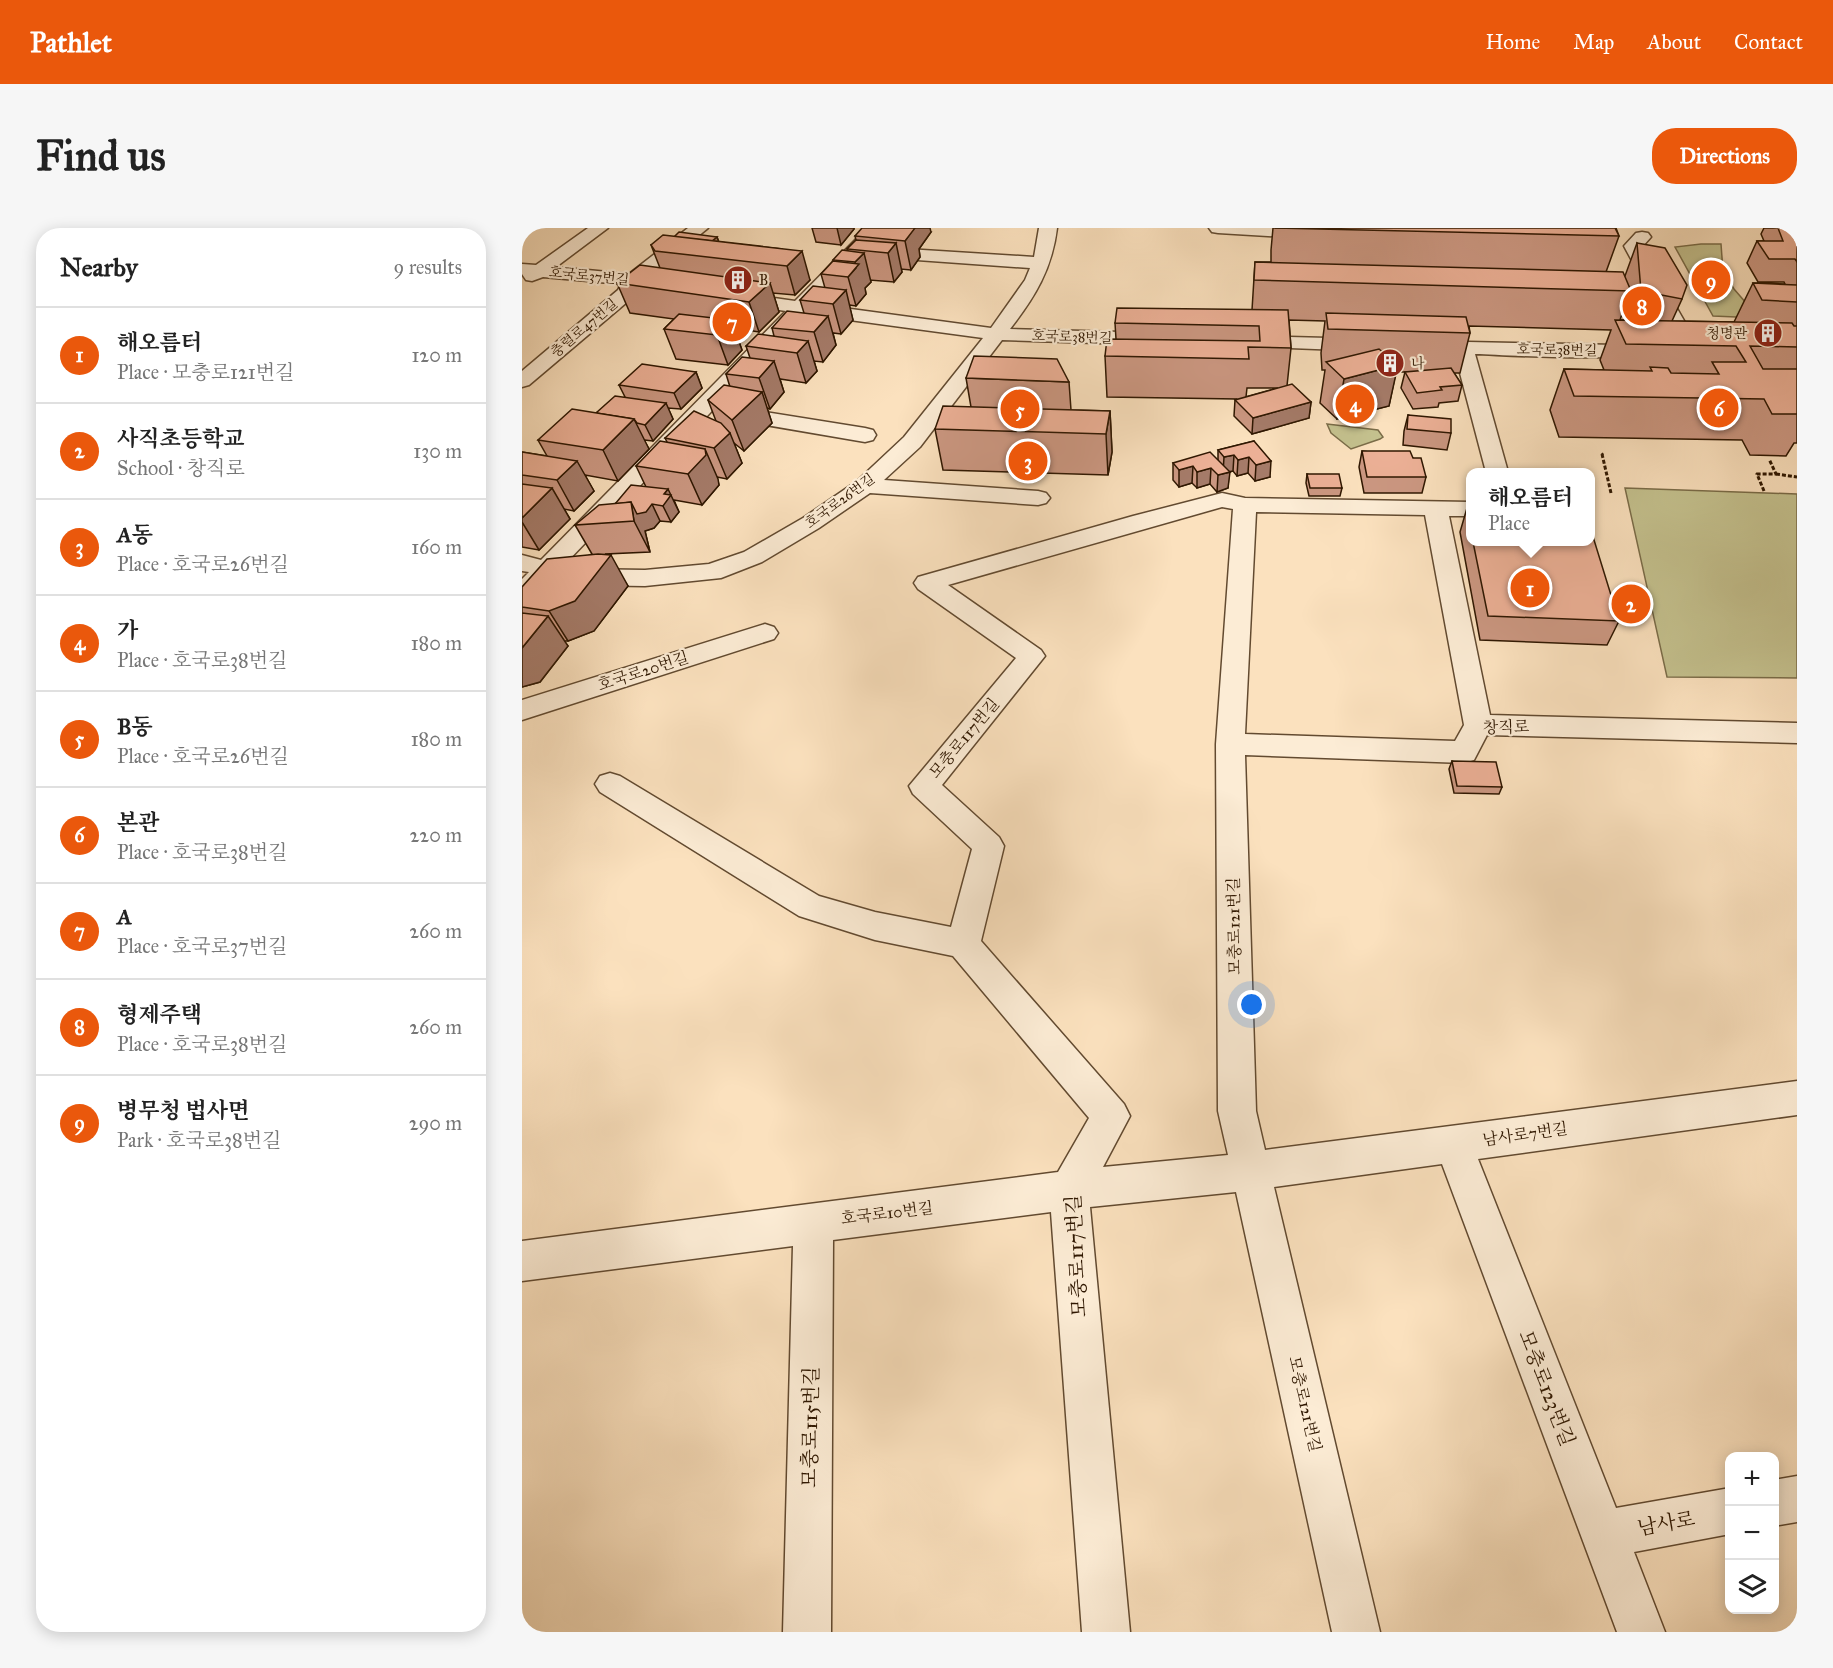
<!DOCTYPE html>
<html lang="en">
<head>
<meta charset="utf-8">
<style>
  :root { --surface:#fff; --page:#f6f6f6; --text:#222; --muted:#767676; --line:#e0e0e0; --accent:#ea580c }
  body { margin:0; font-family:"IM FELL Great Primer","Noto Serif KR",serif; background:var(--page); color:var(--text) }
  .controls { position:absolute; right:18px; bottom:18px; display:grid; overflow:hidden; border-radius:12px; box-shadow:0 3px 15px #0003 }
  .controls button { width:54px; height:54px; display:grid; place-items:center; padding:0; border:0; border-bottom:2px solid var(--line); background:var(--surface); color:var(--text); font:30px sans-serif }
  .you { position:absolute; left:730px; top:777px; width:21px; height:21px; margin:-15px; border:4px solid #fff; border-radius:50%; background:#1a73e8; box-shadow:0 0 0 9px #1a73e833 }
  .badge { display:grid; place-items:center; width:39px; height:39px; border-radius:50%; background:var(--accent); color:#fff; font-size:20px; font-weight:700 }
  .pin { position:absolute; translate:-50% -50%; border:3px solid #fff; box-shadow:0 2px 6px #0006 }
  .popup { position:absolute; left:944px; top:240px; width:129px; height:78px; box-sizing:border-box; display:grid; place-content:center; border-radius:12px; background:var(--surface); filter:drop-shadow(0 2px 4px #0005); font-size:20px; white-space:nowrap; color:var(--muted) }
  .popup b { font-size:22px; color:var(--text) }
  .popup::after { content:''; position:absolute; left:50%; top:100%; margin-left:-12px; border:12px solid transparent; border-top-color:var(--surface) }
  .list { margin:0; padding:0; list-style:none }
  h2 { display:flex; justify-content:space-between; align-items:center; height:78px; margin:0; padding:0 24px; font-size:26px }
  h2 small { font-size:20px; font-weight:400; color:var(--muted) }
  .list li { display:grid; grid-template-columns:39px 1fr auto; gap:18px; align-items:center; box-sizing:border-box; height:96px; padding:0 24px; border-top:2px solid var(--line) }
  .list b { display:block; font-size:22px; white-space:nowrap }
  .list p { margin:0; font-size:20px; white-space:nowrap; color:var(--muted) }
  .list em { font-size:20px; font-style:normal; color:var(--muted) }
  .icon { flex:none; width:33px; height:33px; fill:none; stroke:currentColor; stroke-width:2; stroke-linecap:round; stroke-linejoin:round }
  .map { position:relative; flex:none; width:1275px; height:1404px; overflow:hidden; border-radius:24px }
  header { display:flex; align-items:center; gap:36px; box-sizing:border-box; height:84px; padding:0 30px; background:var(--accent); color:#fff }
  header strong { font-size:28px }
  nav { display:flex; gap:33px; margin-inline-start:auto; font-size:21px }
  .intro { display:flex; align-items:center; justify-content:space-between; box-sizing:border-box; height:144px; padding:0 36px }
  h1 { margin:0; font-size:42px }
  .button { padding:15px 27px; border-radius:24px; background:var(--accent); color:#fff; font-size:21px; font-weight:700 }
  main { display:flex; gap:36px; padding:0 36px }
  aside { flex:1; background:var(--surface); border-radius:24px; box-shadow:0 3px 15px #0003 }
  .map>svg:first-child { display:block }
</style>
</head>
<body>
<header>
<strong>Pathlet</strong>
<nav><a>Home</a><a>Map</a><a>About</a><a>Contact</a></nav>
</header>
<div class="intro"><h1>Find us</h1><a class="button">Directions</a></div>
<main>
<aside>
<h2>Nearby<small>9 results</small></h2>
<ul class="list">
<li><span class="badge">1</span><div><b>해오름터</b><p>Place · 모충로121번길</p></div><em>120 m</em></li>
<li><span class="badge">2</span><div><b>사직초등학교</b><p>School · 창직로</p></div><em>130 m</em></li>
<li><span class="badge">3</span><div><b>A동</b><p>Place · 호국로26번길</p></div><em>160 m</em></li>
<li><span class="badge">4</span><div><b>가</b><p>Place · 호국로38번길</p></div><em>180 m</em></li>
<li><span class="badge">5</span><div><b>B동</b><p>Place · 호국로26번길</p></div><em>180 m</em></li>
<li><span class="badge">6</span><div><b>본관</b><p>Place · 호국로38번길</p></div><em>220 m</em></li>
<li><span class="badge">7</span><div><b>A</b><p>Place · 호국로37번길</p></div><em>260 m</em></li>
<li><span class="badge">8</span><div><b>형제주택</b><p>Place · 호국로38번길</p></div><em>260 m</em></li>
<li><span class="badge">9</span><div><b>병무청 법사면</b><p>Park · 호국로38번길</p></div><em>290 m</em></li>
</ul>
</aside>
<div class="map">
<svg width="1275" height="1404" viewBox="0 0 1275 1404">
  <rect width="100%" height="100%" fill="#fbe1be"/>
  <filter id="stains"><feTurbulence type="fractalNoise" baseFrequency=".00333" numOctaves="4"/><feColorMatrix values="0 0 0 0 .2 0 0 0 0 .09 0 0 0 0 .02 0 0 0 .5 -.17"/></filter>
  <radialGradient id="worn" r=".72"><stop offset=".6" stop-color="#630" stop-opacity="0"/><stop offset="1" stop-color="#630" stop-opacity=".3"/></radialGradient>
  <g fill="#c4c18e" stroke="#7a6c48" stroke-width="1.5">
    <path d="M1179 16H1199L1201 43 1212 61 1237 90 1191 88 1153 19Z"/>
    <path d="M805 196 856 202 861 209 858 211 829 221 809 205Z"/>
    <path d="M1103 260 1275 266V450L1145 449Z"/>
  </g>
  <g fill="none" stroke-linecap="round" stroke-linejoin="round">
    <g stroke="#624a30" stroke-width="3">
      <g id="minor">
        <path d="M66 0H86L34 39 107 46 166 0H186L124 51 150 56 152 60 150 64 143 66 116 61 111 69 7 157 0 159V143L96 62 99 56 21 49 10 53 4 52 0 46V36L14 37Z"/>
        <path d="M345 0H364L292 76 469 100 503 52 508 40 353 29 347 28 344 24 347 20 353 19 512 29 517 0H535C530 41 513 69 488 101L638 105 645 107 648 111 645 115 638 117 480 112 398 219 362 252 516 263 524 265 528 270 524 275 516 277 348 265 297 300 240 334 199 350 123 358 58 357 30 350 9 372 0 374V351L7 344 0 343V327L19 332 264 83 202 74 200 70 202 66 209 64 273 73ZM283 86 461 110 382 209 335 253 281 290 222 324 187 336 123 342 58 341 42 337Z"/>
        <path d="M687 0H782L802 2 805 6 802 10 796 11 696 5 690 4Z"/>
        <path d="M1120 4 1126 5 1129 9 1120 19 1123 25 1168 103 1169 111C1149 139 990 127 953 126L986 244H964L933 126 893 123 890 119 893 115 900 113 1094 117 1143 112 1149 109 1148 103 1102 18 1114 5Z"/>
        <path d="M723 108 845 111 852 113 855 117 852 121 845 123 716 118 713 114 716 110Z"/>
        <path d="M205 178 343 200 351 202 354 207 351 212 343 214 197 189 194 184 197 179Z"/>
        <path d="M700 265 723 270 948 274V288H927L968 487 1275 495V515L965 507 952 532 942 535 723 527 734 883 743 922 1275 853V887L956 931 1094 1280 1208 1260V1306L1112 1324 1143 1404H1095L920 936 752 959 858 1404H810L714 964 568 979 608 1404H560L529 984 311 1012 309 1404H261L271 1018 0 1053V1013L536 944 567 890 431 728 353 712 277 688 78 564 73 556 78 548 88 545 98 548 297 668 353 684 429 699 450 621 391 566 387 558 494 430 396 361 392 355 396 349 611 288ZM700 279 711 281 694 516 696 883 706 927 581 939 608 888 602 876 459 713 482 618 477 609 420 557 523 428 519 422 426 357ZM734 284 903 287 942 497 933 513 723 506Z"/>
        <path d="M243 396 252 399 256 405 252 411 0 492V472Z"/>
        <path d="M1275 1248V1294L1252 1298V1252Z"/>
      </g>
    </g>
    <path stroke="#2f1701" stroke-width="2" stroke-dasharray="3 1.5" stroke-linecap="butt" d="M1080 225 1081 227"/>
    <g stroke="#2f1701" stroke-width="3" stroke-dasharray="4 2" stroke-linecap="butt">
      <path d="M1080 226 1089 265"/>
      <path d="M1254 246 1275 249"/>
      <path d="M1242 263 1235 246H1254L1247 231"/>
    </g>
    <use href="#minor" fill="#fcecd5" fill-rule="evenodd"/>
  </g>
  <g fill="#cb9781" stroke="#2f1701" stroke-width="1.5" fill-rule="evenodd">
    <path d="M290 0H332V1L319 17 294 14Z"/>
    <path d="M751 0H1094L1097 8 1084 44 1103 48 1115 15 1160 71 1150 93 1212 94 1231 55 1263 56 1262 54H1236L1225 35 1235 13H1242L1239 6 1242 0H1275V215H1272L1264 228 1228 227 1220 212 1037 209 1028 182 1042 141 1082 142 1078 132 1089 102 947 98 948 105 938 145H932L940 157 936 173 917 175 916 179 891 181 879 160 883 144H874L867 178 815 191 798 175 803 142H800L799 125 803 93 767 92 769 120 765 158 789 174 787 190 730 206 712 188 713 172 714 171 585 169 583 128 594 111 593 95 730 82 733 34H749V22ZM1102 80 1103 92H1098ZM725 160H756L724 169Z"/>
    <path d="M409 4 397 21 398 29 389 42 379 41 380 44 372 54 348 52 349 54 343 60 344 66 334 78 327 77 331 92 319 106 311 105 314 117 301 134 292 133 295 143 284 155 258 151 262 164 248 181 245 180 250 195 222 223 212 215 220 235 205 251 195 249 197 257 180 277 152 272 157 284 149 294 138 293 132 300 123 303 128 324 84 326 106 358 72 403 46 413H42L46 418 18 454 0 459V359L70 326 53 297 124 259 114 238 145 214 143 210 194 193 186 172 208 159 204 146 228 130 224 118 252 108 250 100 282 85 278 72 303 60 299 46 311 33V32L326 23 325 21 334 12 333 8Z"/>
    <path d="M195 9 197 14 260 21 288 52 273 67 251 65 257 84 237 104 212 100 220 122 206 137 154 131 142 101 152 91 108 85 95 55 138 40 129 17Z"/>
    <path d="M174 144 180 160 159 181 146 180 151 191 131 213 122 212 127 221 96 253 63 247 72 263 52 283 42 281 48 291 17 322 0 319V224L25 228 16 212 74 185 103 169 97 157Z"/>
    <path d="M444 150 547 154 549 182 588 183 590 224 586 247 421 242 413 201 449 179Z"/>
    <path d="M886 187 929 205 925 222 881 217 882 203Z"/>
    <path d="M732 213 748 249 733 253 726 245 715 248 711 243 707 244 706 260 695 264 688 256 675 260 670 255 657 259 651 252V235L696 232V222Z"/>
    <path d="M840 223 891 230 904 249 900 265H842L837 239Z"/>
    <path d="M785 246 820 260 818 268H787L784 255Z"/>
    <path d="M945 280H948V314H1068L1097 393 1085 417 958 412 938 304Z"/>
    <path d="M930 533 980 559 977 566 932 565 927 541Z"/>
  </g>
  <g fill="#a57b69" stroke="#2f1701" stroke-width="1.5">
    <path d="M315 0H332V1L319 17Z"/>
    <path d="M392 0H408L409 4 397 21 398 29 389 42 383 13Z"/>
    <path d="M195 9 200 24 181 21Z"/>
    <path d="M374 15 380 44 372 54 366 25Z"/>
    <path d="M280 23 288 52 273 67 265 38Z"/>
    <path d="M342 25 349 54 343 60 344 66 334 78 326 49 334 40 333 34Z"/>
    <path d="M248 55 257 84 237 104 227 74Z"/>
    <path d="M324 62 331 92 319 106 311 76Z"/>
    <path d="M306 88 314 117 301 134 292 104Z"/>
    <path d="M209 92 220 122 206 137 195 107Z"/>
    <path d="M286 113 295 143 284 155 275 125Z"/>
    <path d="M252 133 262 164 248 181 237 150Z"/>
    <path d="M876 137 867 178 815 191 822 151Z"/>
    <path d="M174 144 180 160 159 181 152 165Z"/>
    <path d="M240 164 250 195 222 223 210 192Z"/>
    <path d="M789 174 787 190 730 206 731 190Z"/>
    <path d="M144 175 151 191 131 213 123 197Z"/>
    <path d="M588 183 590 224 586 247 584 206Z"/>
    <path d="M112 191 127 221 96 253 81 222Z"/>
    <path d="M208 205 220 235 205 251 192 220Z"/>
    <path d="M183 221 196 251 197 257 180 277 166 246Z"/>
    <path d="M712 227 711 243 701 245 702 229Z"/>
    <path d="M727 229 726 245 715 248 716 232Z"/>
    <path d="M55 233 72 263 52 283 35 252Z"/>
    <path d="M749 233 748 249 733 253 734 237Z"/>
    <path d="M671 238 670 255 657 259V242Z"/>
    <path d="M689 240 688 256 675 260V244Z"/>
    <path d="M708 244 706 260 695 264 696 247Z"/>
    <path d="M30 260 48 291 17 322 0 294V290Z"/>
    <path d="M146 261 157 284 149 294 141 278 142 266Z"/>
    <path d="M109 274 130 276 138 293 132 300 123 303 128 324 112 293Z"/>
    <path d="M89 327 106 358 72 403 46 413 27 383Z"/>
    <path d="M26 388 46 418 18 454 0 459V420Z"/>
  </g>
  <g fill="#ecb096" stroke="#2f1701" stroke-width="1.5">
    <path d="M340 0H393L383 13 333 8Z"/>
    <path d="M753 0H1093L1097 8Z"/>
    <path d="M1256 0H1275V34L1273 31H1247L1235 13H1261Z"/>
    <path d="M157 4 195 9 190 13 152 9Z"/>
    <path d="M141 7 280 23 265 38 133 23 129 17Z"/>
    <path d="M334 12 374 15 366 25 325 21Z"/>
    <path d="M1115 15 1143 20 1165 57 1160 71 1119 63Z"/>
    <path d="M320 22 342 25 333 34 311 32Z"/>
    <path d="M311 33 337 36 326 49 299 46Z"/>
    <path d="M733 34 1101 44 1109 63 732 52Z"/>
    <path d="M118 37 248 55 227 74 95 55Z"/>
    <path d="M1231 55 1275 57V74L1240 72Z"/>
    <path d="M291 58 324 62 311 76 278 72Z"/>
    <path d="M595 80 766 82 769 120 726 119 727 131 583 128 585 111 738 113 737 98 593 95Z"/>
    <path d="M265 83 306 88 292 104 250 100Z"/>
    <path d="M804 85 944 89 948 105 806 101Z"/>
    <path d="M157 86 209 92 195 107 142 101Z"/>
    <path d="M1093 92 1270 95 1272 98H1275V119L1228 118 1241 141H1275V186H1250L1242 171 1052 168 1042 141 1130 143 1128 139 1146 140 1149 145 1197 146 1190 134H1224L1214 118 1104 116Z"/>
    <path d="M236 106 286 113 275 125 224 118Z"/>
    <path d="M857 121 876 137 822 151 804 134Z"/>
    <path d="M452 128 535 131 547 154 444 150Z"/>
    <path d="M220 129 252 133 237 150 204 146Z"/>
    <path d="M120 136 174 144 152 165 97 157Z"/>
    <path d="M929 140 940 157 918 159 920 162 895 165 883 144Z"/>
    <path d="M770 156 789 174 731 190 713 172Z"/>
    <path d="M202 157 240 164 210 192 186 172Z"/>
    <path d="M93 168 144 175 123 197 115 195 112 191 74 185Z"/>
    <path d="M421 178 588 183 584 206 413 201Z"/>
    <path d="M50 181 112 191 81 222 16 212Z"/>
    <path d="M172 183 199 195 208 205 192 220 143 210Z"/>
    <path d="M886 187 929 191V205L885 201Z"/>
    <path d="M138 213 183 221 184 227 166 246 114 238Z"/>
    <path d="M732 213 749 233 734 237 727 229 716 232 712 227 702 229 696 222Z"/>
    <path d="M840 223H888L891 230H899L904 249H845Z"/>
    <path d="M0 224 55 233 35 252 0 247Z"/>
    <path d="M688 224 708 244 696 247 689 240 675 244 671 238 657 242 651 235Z"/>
    <path d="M785 246H817L820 260H788Z"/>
    <path d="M0 256 30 260 0 290Z"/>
    <path d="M109 257 146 261 142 266 149 267 141 278 130 276 124 284 115 286 109 274 93 276Z"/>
    <path d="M109 274 112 293 53 297 77 277Z"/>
    <path d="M945 280H948V296Z"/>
    <path d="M1068 299 1097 393 966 388 951 314H1068Z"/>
    <path d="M76 326 89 327 53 373 27 383 0 379V359L25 331Z"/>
    <path d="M0 385 26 388 0 420Z"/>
    <path d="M930 533 974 534 980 559 935 558Z"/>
  </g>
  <defs>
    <g id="building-disc" transform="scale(1.5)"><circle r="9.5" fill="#8f2418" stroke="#fcecd5"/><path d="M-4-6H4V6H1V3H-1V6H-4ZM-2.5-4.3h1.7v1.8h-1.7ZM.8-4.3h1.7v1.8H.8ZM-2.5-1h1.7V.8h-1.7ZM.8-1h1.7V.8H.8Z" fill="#fff"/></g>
  </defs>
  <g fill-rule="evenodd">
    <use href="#building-disc" x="216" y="52"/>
    <use href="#building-disc" x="1246" y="105"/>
    <use href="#building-disc" x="868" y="135"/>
  </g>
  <g text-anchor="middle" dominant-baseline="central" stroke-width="4.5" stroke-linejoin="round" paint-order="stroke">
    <g font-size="14" fill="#2f1701" stroke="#fcecd5">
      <text transform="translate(67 48) rotate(6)">호국로37번길</text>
      <text transform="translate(62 100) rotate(-40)">충렬로47번길</text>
      <text transform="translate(550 109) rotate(2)">호국로38번길</text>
      <text transform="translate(1035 122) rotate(1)">호국로38번길</text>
      <text transform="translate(318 273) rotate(-36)">호국로26번길</text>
    </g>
    <g font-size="14" fill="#2f1701" stroke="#fcecd5" text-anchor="start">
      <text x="237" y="52">B</text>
      <text x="1225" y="105" text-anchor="end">청명관</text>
      <text x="889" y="135">나</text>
    </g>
    <g font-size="16" fill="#2f1701" stroke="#fcecd5">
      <text transform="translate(121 443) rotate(-18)">호국로20번길</text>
      <text transform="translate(984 499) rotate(-2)">창직로</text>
      <text transform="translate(442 510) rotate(-50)">모충로117번길</text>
      <text transform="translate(712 698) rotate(-91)">모충로121번길</text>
      <text transform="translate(1003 906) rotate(-8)">남사로7번길</text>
      <text transform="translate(365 985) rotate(-7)">호국로10번길</text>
      <text transform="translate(783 1176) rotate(77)">모충로121번길</text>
    </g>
    <g font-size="20" fill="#2f1701" stroke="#fcecd5">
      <text transform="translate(554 1028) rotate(-93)">모충로117번길</text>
      <text transform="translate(1025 1160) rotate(69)">모충로123번길</text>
      <text transform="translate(288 1199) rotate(-89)">모충로115번길</text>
      <text transform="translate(1144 1295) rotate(-10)">남사로</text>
    </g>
  </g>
  <rect width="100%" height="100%" filter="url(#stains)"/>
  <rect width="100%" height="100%" fill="url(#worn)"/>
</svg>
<div class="controls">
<button>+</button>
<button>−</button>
<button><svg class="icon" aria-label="layers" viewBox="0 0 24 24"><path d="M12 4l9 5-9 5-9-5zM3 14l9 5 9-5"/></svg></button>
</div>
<div class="you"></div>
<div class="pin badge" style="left:1008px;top:360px">1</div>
<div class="popup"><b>해오름터</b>Place</div>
<div class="pin badge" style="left:1109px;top:376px">2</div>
<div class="pin badge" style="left:506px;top:233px">3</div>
<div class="pin badge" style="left:833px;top:176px">4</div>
<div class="pin badge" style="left:498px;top:181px">5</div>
<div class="pin badge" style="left:1197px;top:180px">6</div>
<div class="pin badge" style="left:210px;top:94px">7</div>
<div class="pin badge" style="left:1120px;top:78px">8</div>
<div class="pin badge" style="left:1189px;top:52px">9</div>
</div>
</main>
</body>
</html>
